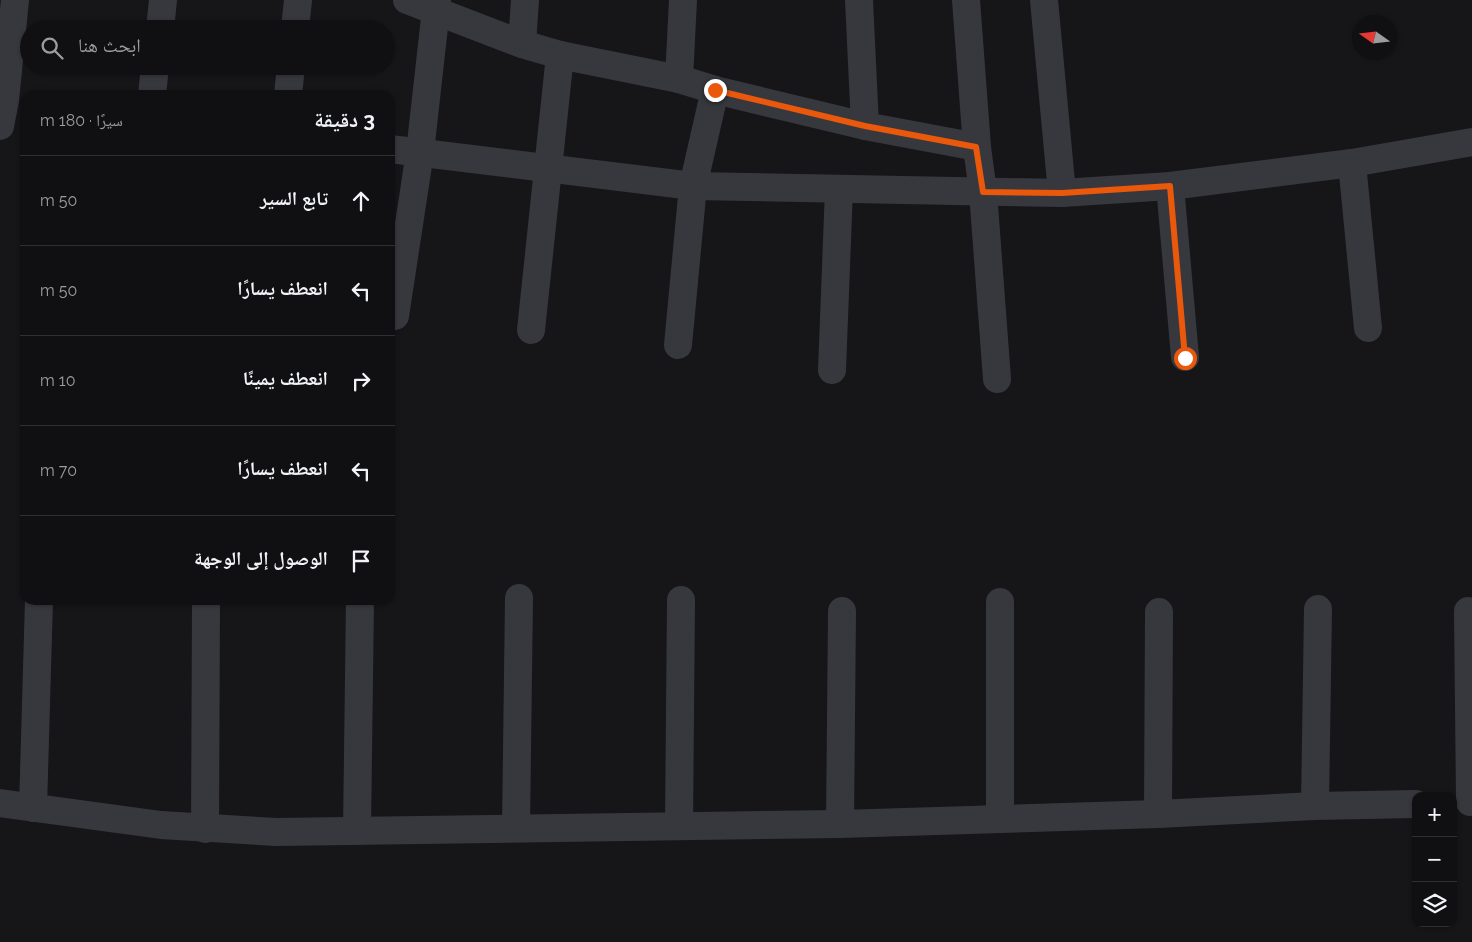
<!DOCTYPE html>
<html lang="ar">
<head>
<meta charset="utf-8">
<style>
  :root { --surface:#101012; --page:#1e1e20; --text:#f1f3f6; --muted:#9c9d9f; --line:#303032 }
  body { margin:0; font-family:Raleway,"Noto Naskh Arabic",sans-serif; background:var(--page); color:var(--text); direction:rtl }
  .controls { position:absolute; right:15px; bottom:15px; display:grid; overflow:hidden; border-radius:10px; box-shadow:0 1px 4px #0004 }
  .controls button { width:45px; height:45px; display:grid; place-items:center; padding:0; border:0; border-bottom:1px solid var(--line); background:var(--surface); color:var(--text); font:25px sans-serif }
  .compass { position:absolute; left:1352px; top:15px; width:45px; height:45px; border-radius:50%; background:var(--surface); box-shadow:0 1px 4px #0004; rotate:284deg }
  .stop { position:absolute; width:15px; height:15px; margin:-11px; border:4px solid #ea580c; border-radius:50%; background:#fff }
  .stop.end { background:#ea580c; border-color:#fff; box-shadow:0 1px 5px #0008 }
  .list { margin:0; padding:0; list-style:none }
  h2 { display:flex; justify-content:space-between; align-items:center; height:65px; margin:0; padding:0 20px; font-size:21px }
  h2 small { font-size:16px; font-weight:400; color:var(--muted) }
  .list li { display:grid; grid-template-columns:32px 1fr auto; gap:15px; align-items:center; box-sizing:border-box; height:90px; padding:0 20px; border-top:1px solid var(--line) }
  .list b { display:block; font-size:19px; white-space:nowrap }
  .list em { font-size:16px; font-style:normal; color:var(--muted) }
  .icon { flex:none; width:28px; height:28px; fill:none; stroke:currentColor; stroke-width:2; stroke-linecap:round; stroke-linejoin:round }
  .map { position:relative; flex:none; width:1472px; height:942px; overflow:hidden; direction:ltr }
  .search { position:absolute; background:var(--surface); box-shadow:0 1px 4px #0004; left:20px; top:20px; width:375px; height:55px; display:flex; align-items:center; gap:12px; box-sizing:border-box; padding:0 18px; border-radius:28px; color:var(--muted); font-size:19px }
  .panel { position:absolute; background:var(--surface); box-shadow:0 1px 4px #0004; left:20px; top:90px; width:375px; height:515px; border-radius:15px; direction:rtl }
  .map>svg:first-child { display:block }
</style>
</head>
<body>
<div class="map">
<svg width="1472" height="942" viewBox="0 0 1472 942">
  <rect width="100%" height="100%" fill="#161618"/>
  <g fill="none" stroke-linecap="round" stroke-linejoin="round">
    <g stroke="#37383d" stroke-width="28">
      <path d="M407 0 522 44 560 55 679 79 715 90 865 126 977 147 983 192 997 379"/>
      <path d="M859 0 865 126"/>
      <path d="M966 0 977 147"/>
      <path d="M1044 0 1062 193"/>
      <path d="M160 29 163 0"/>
      <path d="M295 29 298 0"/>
      <path d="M522 44 525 0"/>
      <path d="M679 79 683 0"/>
      <path d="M152 95 155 66"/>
      <path d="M288 95 291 66"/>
      <path d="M0 126 5 100 15 0"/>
      <path d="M390 149 693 186 1062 193 1170 186 1352 163 1472 142"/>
      <path d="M1352 163 1368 328"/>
      <path d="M1170 186 1185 357"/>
      <path d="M395 316 420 152 437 0"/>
      <path d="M531 330 560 55"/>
      <path d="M678 345 693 186 715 90"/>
      <path d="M832 370 839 189"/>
      <path d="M1468 611 1470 802"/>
      <path d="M0 803 161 825 276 832 840 824 1158 814 1315 806 1416 804"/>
      <path d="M1315 806 1318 609"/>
      <path d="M33 808 39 600"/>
      <path d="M1158 814 1159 612"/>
      <path d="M1000 819V602"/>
      <path d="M840 824 842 611"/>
      <path d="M679 825 681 600"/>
      <path d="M516 828 519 598"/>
      <path d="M205 829 206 600"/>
      <path d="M357 831 360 600"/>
    </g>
  </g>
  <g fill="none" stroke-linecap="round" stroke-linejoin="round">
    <path stroke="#ea580c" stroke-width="6" d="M715 90 865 126 976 147 983 192 1062 193 1170 186 1185 358"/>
  </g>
</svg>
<div class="controls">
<button>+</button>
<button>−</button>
<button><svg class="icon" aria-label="layers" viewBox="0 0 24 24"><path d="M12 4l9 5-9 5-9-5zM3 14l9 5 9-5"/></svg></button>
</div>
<svg class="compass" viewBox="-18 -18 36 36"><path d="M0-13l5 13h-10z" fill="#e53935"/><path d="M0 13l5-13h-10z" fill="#9c9d9f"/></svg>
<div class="stop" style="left:1185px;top:358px"></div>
<div class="stop end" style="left:715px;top:90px"></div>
<div class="search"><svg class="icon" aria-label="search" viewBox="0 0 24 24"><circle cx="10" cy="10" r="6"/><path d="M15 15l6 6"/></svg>ابحث هنا</div>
<section class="panel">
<h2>3 دقيقة<small>سيرًا · 180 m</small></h2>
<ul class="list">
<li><svg class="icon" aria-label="ahead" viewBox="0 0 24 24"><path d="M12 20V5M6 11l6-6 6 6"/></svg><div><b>تابع السير</b></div><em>50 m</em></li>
<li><svg class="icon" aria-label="left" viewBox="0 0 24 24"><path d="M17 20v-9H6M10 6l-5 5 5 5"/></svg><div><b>انعطف يسارًا</b></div><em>50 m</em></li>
<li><svg class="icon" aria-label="right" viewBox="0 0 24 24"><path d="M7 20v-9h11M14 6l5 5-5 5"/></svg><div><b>انعطف يمينًا</b></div><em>10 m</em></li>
<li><svg class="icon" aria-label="left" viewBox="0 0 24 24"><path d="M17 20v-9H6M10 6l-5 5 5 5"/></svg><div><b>انعطف يسارًا</b></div><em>70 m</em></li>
<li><svg class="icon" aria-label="arrive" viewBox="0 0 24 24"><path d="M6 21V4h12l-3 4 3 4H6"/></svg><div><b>الوصول إلى الوجهة</b></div></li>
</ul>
</section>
</div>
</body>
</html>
